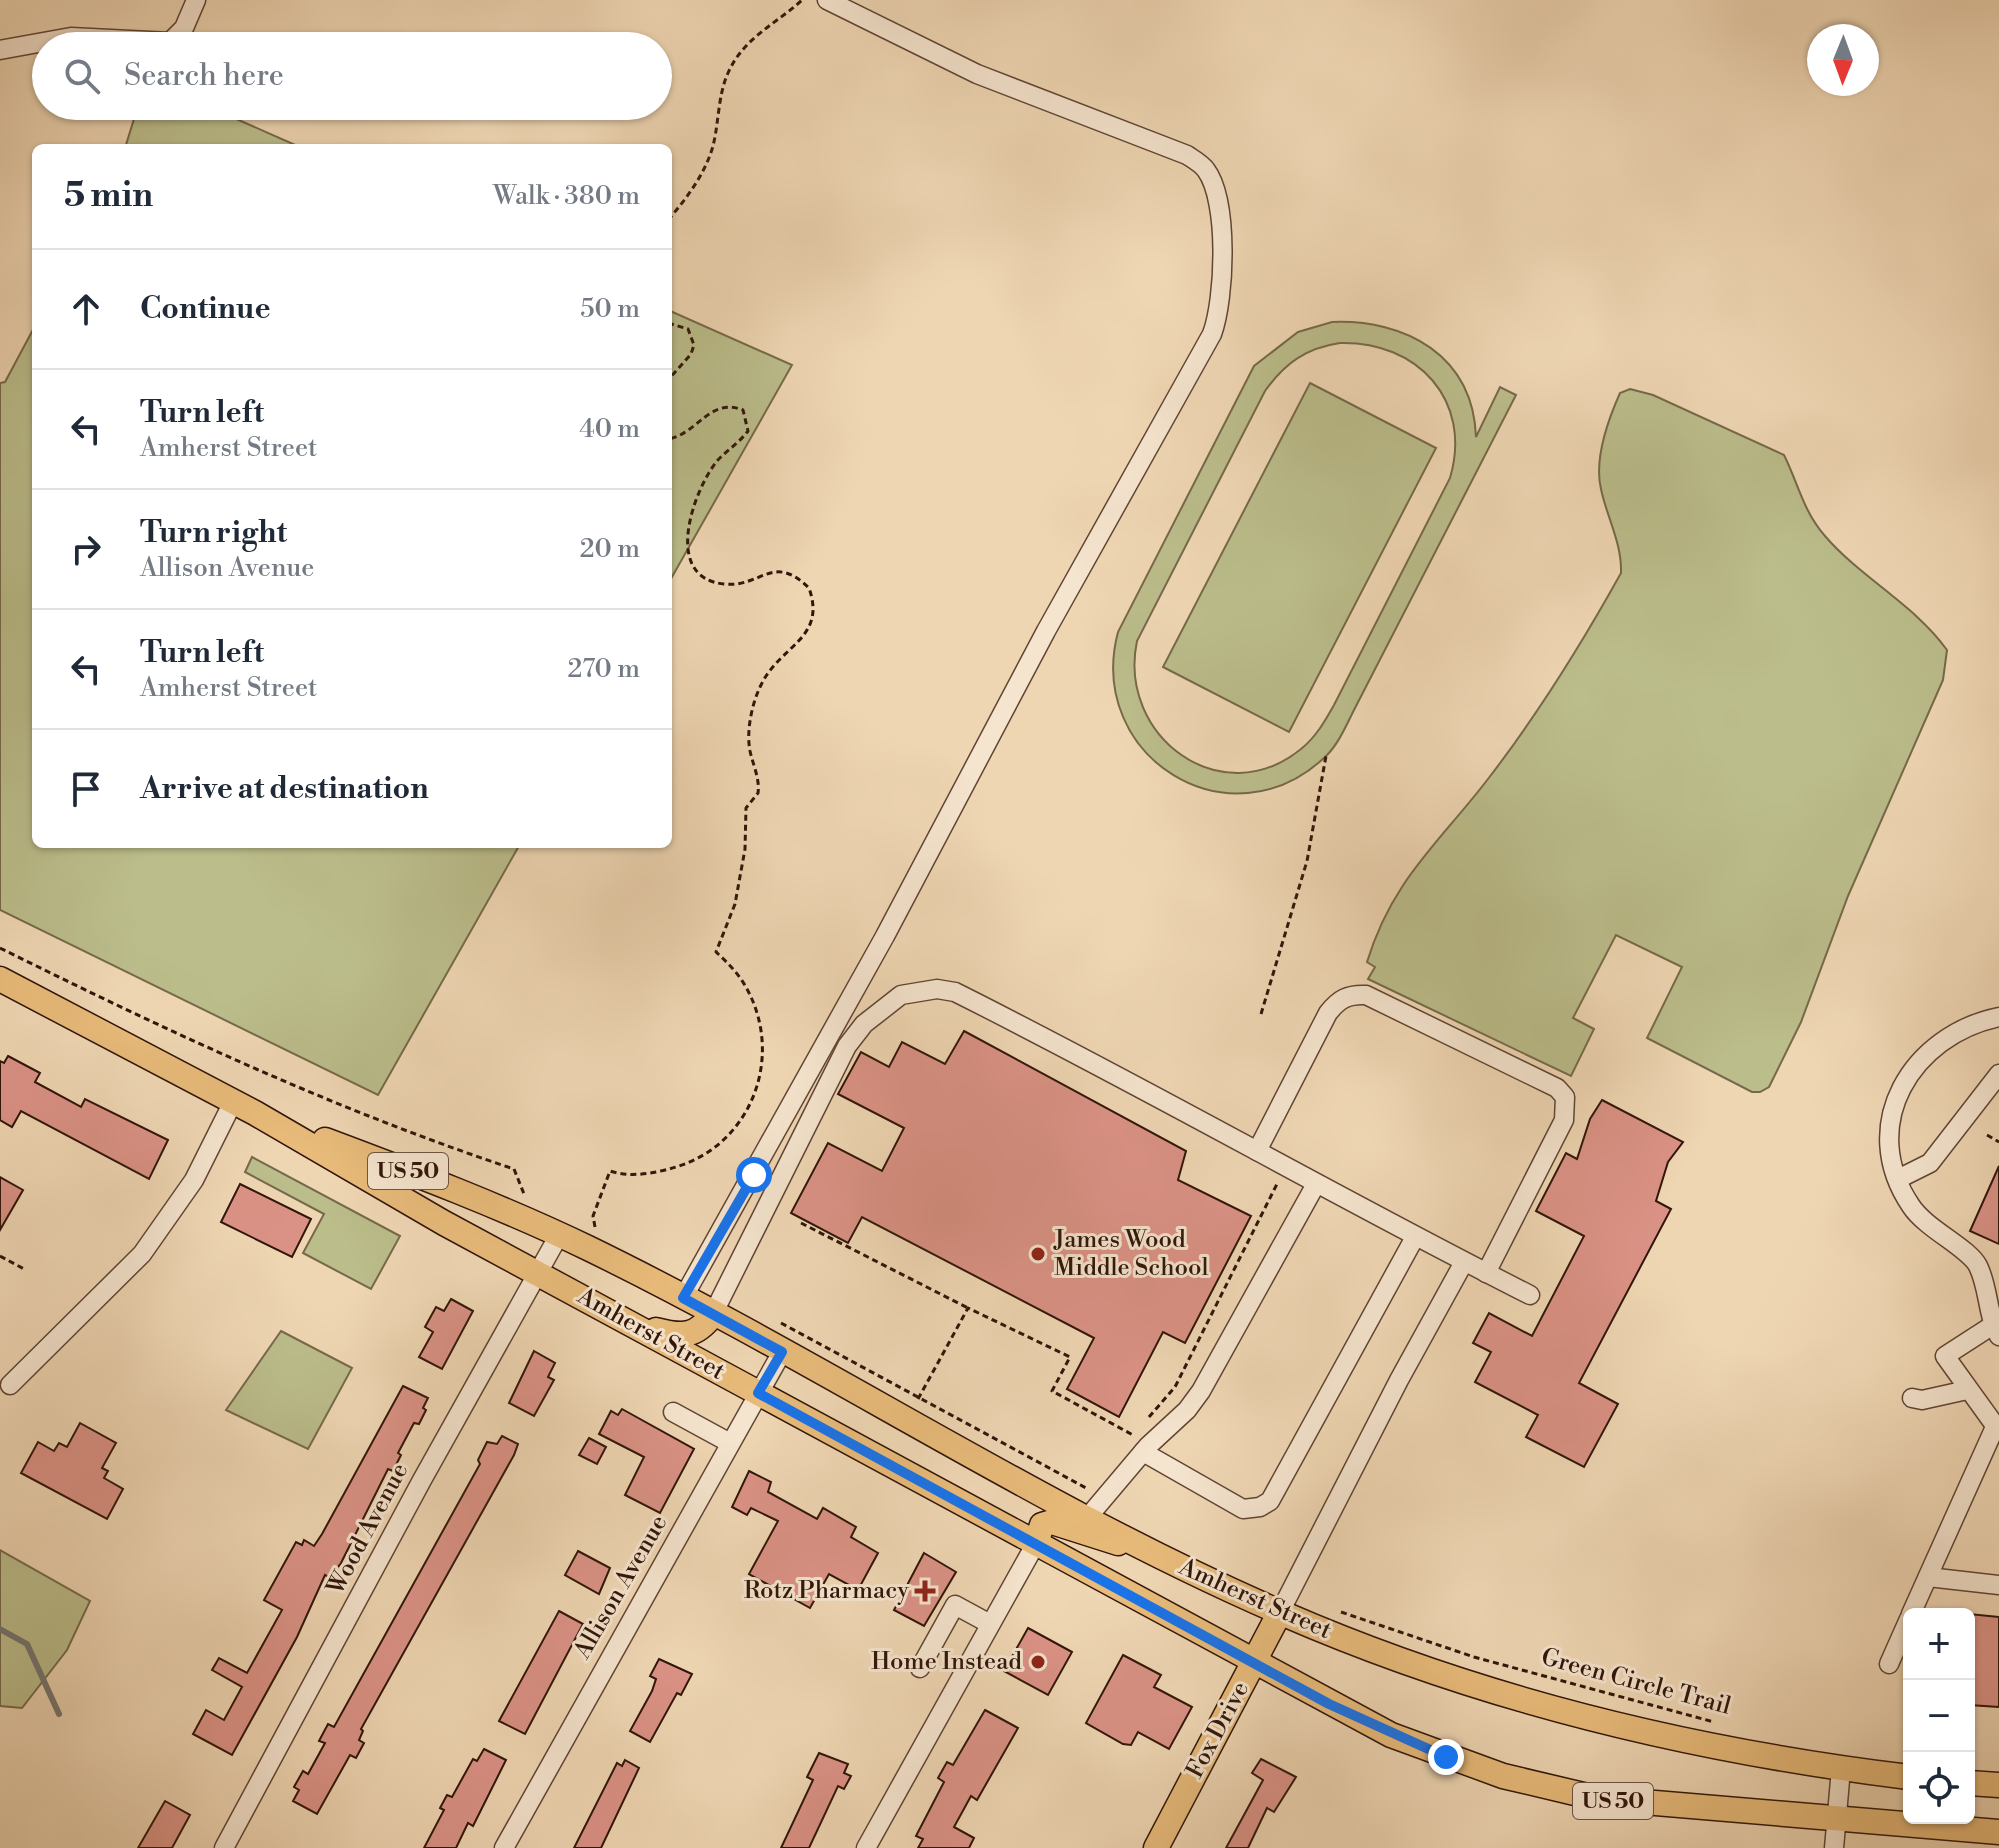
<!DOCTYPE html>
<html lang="en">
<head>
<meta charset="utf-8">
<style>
  :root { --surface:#fff; --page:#f2f2f3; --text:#1f2937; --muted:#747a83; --line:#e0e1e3 }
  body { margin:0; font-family:"Libre Bodoni",serif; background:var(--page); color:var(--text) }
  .controls { position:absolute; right:24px; bottom:24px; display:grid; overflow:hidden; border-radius:12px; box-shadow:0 2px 6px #0004 }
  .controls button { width:72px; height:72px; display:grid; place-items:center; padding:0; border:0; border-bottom:2px solid var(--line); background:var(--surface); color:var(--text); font:40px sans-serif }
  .compass { position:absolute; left:1807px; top:24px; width:72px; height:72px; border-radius:50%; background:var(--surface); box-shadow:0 2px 6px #0004; rotate:181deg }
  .stop { position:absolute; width:24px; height:24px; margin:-18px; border:6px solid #1a73e8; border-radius:50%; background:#fff }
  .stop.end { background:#1a73e8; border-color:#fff; box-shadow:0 2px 8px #0008 }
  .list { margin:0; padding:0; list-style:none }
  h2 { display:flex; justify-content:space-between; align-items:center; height:104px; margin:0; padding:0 32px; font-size:34px }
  h2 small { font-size:26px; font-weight:400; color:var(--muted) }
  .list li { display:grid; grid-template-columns:52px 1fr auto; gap:24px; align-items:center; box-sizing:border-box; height:120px; padding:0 32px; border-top:2px solid var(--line) }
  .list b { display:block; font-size:30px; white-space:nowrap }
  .list p { margin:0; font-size:26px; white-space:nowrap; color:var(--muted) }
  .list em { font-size:26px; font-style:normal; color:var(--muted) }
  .icon { flex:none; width:44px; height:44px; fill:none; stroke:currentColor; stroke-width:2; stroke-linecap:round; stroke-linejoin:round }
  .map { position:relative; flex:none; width:1999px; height:1848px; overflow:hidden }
  .search { position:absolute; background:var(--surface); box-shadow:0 2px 6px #0004; left:32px; top:32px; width:640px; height:88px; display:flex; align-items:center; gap:20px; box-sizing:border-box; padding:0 28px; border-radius:44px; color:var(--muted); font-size:30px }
  .panel { position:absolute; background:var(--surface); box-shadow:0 2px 6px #0004; left:32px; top:144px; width:640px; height:704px; border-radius:12px }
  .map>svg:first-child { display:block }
</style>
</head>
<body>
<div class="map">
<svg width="1999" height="1848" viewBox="0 0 1999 1848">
  <rect width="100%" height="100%" fill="#efd6b3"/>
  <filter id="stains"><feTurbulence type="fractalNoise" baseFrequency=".0025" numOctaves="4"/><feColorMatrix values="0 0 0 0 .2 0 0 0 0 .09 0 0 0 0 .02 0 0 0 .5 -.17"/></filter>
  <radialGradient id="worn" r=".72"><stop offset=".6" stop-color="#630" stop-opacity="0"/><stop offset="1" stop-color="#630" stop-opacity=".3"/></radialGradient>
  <g fill="#bbbd8b" stroke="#76694a" stroke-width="2" fill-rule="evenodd">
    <path d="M138 106H207L302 148H125Z"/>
    <path d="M668 310 792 365 668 584Z"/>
    <path d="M1332 322C1405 319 1473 355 1476 437L1500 387 1516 395 1354 710C1346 726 1338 745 1325 757 1230 847 1085 757 1118 632L1254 366 1298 332ZM1340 343C1417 341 1473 400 1450 478L1334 705C1325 721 1316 737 1301 749 1221 814 1117 736 1137 641L1265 391C1285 363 1306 348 1340 343Z"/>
    <path d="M36 324V844H520L378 1095 0 910V383L5 382Z"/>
    <path d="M1310 383 1436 448 1289 732 1163 667Z"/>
    <path d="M1630 389 1653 395 1784 455C1798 483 1803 511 1825 536 1861 578 1915 605 1947 650L1943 680 1848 896 1801 1022 1769 1087 1760 1092H1752L1647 1038 1682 967 1616 935 1573 1018 1594 1029 1571 1076 1368 979 1375 967 1367 962C1392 880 1438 844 1488 779 1538 714 1581 645 1621 573 1622 543 1607 518 1601 489 1594 460 1608 420 1620 393Z"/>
    <path d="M252 1157 400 1236 371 1289 303 1253 324 1214 245 1172Z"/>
    <path d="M281 1331 352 1368 308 1449 226 1410Z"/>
    <path d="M0 1550 90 1601 67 1650 22 1708 0 1706Z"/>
  </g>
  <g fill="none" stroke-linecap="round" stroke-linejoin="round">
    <path stroke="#737672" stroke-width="6" d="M0 1629 27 1644 59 1714"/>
  </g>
  <g fill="#db9286" stroke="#301509" stroke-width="2">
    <path d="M964 1031 1186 1151 1178 1180 1251 1216 1185 1343 1163 1332 1119 1417 1067 1389 1094 1338 862 1217 848 1243 791 1213 828 1143 882 1171 904 1128 838 1094 861 1052 889 1067 902 1042 945 1064Z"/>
    <path d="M8 1056 40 1073 35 1082 81 1107 85 1099 168 1140 149 1179 21 1111 12 1127 0 1120V1061L4 1063Z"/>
    <path d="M1602 1100 1683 1142 1668 1162 1656 1201 1671 1209 1579 1383 1618 1404 1584 1467 1526 1437 1538 1415 1475 1382 1491 1352 1473 1343 1489 1313 1532 1336 1584 1236 1536 1211 1566 1153 1577 1159 1590 1119Z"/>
    <path d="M1999 1166V1244L1970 1231Z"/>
    <path d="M0 1177 23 1190 0 1230Z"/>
    <path d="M240 1184 311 1219 292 1257 221 1222Z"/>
    <path d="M451 1299 473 1311 442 1369 419 1357 433 1332 425 1327 436 1307 444 1311Z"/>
    <path d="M534 1351 555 1363 548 1377 554 1380 534 1416 509 1403Z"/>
    <path d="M403 1386 428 1398 423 1408 426 1410 419 1424 414 1423 398 1453 401 1455 393 1471 388 1469 341 1563 330 1578 325 1575 297 1637 232 1755 193 1734 206 1710 224 1720 242 1687 212 1670 219 1658 247 1673 282 1610 264 1600 296 1542 302 1545 304 1540 314 1546 322 1534Z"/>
    <path d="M622 1409 694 1449 660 1513 625 1495 644 1457 599 1434 611 1411 618 1415Z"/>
    <path d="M80 1423 116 1443 102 1468 108 1471 104 1478 123 1489 107 1519 21 1473 38 1442 54 1451 59 1443 67 1447Z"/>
    <path d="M502 1436 518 1444 514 1455 361 1729 363 1731 359 1740 364 1743 356 1758 350 1755 317 1814 293 1801 299 1790 294 1787 303 1771 308 1774 325 1743 319 1741 328 1724 334 1727 480 1464 478 1460 487 1442 497 1444Z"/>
    <path d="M589 1438 606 1447 597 1464 579 1455Z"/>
    <path d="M749 1471 771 1482 768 1492 817 1519 823 1508 856 1527 851 1537 878 1553 858 1590 829 1574 810 1608 749 1574 778 1521 751 1508 747 1515 732 1507Z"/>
    <path d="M578 1551 610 1568 599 1594 565 1575Z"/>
    <path d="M924 1553 956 1572 924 1626 894 1610Z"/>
    <path d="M559 1611 583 1624 525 1734 499 1721Z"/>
    <path d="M1969 1614 1999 1617V1707L1969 1705Z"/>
    <path d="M1028 1628 1072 1652 1048 1695 1004 1671Z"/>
    <path d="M1123 1655 1161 1675 1154 1687 1192 1707 1169 1749 1138 1732 1131 1745 1123 1744 1086 1723Z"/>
    <path d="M659 1659 692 1674 681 1695 677 1693 650 1742 630 1731 652 1691 656 1679 650 1676Z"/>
    <path d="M985 1710 1018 1728 977 1800 971 1796 954 1827 974 1838 969 1848H918L923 1839 916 1836 944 1782 938 1778 947 1762 953 1765Z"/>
    <path d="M484 1749 506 1760 473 1826 468 1823 456 1848H424L444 1810 440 1808 447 1795 452 1797 473 1759 477 1761Z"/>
    <path d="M819 1753 848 1764 844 1773 851 1776 844 1789 838 1786 809 1848H781L813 1780 807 1777Z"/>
    <path d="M1261 1759 1296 1777 1274 1812 1267 1808 1248 1848H1226L1263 1780 1252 1773Z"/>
    <path d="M625 1760 639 1768 601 1848H574L617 1763 622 1766Z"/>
    <path d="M165 1801 190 1815 172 1848H138Z"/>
  </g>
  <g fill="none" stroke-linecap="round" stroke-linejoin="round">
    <g stroke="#604534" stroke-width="21">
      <g id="minor">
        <path d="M0 50 71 37 170 42 184 28 196 0"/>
        <path d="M1999 1017C1912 1035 1856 1125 1911 1206 1926 1229 1969 1248 1978 1266 1989 1288 1987 1315 1999 1336"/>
        <path d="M1257 1151 1328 1013C1339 999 1348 994 1366 995L1557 1088 1565 1097 1564 1120 1486 1273"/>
        <path d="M1898 1179 1930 1163 1999 1074"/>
        <path d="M683 1298 885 936 1046 631 1212 334C1225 299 1229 201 1206 170 1202 164 1193 159 1187 155L977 74 827 0"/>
        <path d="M713 1314 847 1046 864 1024 901 995 937 989 955 992C1149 1089 1336 1197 1530 1295"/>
        <path d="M1993 1325 1945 1356 1999 1431"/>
        <path d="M10 1385 142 1254 194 1180 233 1102"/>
        <path d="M1912 1398 1922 1400 1967 1390"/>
        <path d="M673 1412 730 1443"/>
        <path d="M1143 1452 1243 1509 1260 1507 1270 1501 1415 1237"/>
        <path d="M1088 1517 1148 1446 1187 1410 1201 1391 1316 1184"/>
        <path d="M1928 1577 1999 1585"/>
        <path d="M1280 1612 1399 1380 1464 1262"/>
        <path d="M1911 1614 1995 1427"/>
        <path d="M1889 1664 1909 1619"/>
        <path d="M920 1668 955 1605 990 1624"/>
        <path d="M224 1848 422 1480 559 1235"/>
        <path d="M504 1848 782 1352"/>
        <path d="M866 1848 1036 1543"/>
        <path d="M1834 1848 1841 1769"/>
      </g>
    </g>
    <g stroke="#301509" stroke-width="27">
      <g id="major">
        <path d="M0 979 255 1113 444 1223 1391 1735 1503 1776 1596 1798 1999 1832"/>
        <path d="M325 1140C413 1173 503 1207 588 1248 824 1363 1043 1510 1284 1614 1482 1700 1695 1751 1909 1777"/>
        <path d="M656 1330C683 1337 696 1337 713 1314"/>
        <path d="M1036 1543 1042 1525 1052 1522 1118 1543"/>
        <path d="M1969 1783 1999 1785"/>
        <path d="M1156 1848 1280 1612"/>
      </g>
    </g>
    <g stroke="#301509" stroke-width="3" stroke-dasharray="6 4" stroke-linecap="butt">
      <path d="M668 220C687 198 705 174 713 146 719 122 718 95 728 73 744 37 775 25 802 0"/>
      <path d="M668 323 688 329 694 345 691 354 668 380"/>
      <path d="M0 948C167 1031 336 1110 514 1169L524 1194"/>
      <path d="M1261 1014 1307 861 1326 756"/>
      <path d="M1987 1135 1999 1142"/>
      <path d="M801 1223 968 1308"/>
      <path d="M595 1227 593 1216 610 1171C631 1178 656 1173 676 1167 752 1144 784 1057 747 989 739 974 728 963 716 952L735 904 745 849 746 808 758 793C760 779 753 765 750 751 746 731 752 703 761 685 780 645 827 639 809 588 772 552 762 588 724 584 662 578 693 491 717 461 727 450 739 443 748 431L743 410C709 397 698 434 668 439"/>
      <path d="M0 1256 24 1269"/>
      <path d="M781 1323 1088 1489"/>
      <path d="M918 1399 968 1308 1070 1357 1052 1391 1133 1435"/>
      <path d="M1149 1417 1175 1387 1277 1184"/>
      <path d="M1341 1612 1474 1657 1714 1722"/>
    </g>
    <use href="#minor" stroke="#f5e4ce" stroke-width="18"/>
    <use href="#major" stroke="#e8bb7a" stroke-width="24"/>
  </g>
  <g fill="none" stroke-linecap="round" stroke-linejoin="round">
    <path stroke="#1a73e8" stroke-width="10" d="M754 1175 683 1298 782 1352 758 1393 1329 1704 1446 1757"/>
  </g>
  <g fill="#8f2418" stroke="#f5e4ce" stroke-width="3">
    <circle cx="1038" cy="1254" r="8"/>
    <path d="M921 1579h8v8h8v8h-8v8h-8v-8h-8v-8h8z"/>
    <circle cx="1038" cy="1662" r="8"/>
  </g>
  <g text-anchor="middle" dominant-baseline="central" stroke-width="6" stroke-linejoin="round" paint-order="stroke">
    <g fill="#f5e4ce" stroke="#6b5344" stroke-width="2">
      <rect x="368" y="1153" width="80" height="36" rx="6"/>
      <rect x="1573" y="1783" width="80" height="36" rx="6"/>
    </g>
    <g font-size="22" font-weight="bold" fill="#301509">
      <text x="408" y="1171">US 50</text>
      <text x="1613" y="1801">US 50</text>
    </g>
    <g font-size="24" fill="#301509" stroke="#f5e4ce" text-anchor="end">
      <text x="1054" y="1240" text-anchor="start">James Wood<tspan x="1054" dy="28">Middle School</tspan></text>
      <text x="909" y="1591">Rotz Pharmacy</text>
      <text x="1022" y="1662">Home Instead</text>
    </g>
    <g font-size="24" fill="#301509" stroke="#f5e4ce">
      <text transform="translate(651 1334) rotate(29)">Amherst Street</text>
      <text transform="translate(368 1529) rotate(-62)">Wood Avenue</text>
      <text transform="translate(621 1587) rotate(-60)">Allison Avenue</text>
      <text transform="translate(1255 1599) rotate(24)">Amherst Street</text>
      <text transform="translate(1636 1682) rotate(15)">Green Circle Trail</text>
      <text transform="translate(1218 1730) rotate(-62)">Fox Drive</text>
    </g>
  </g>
  <rect width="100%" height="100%" filter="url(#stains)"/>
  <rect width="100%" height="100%" fill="url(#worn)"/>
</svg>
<div class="controls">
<button>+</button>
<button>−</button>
<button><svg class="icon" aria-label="locate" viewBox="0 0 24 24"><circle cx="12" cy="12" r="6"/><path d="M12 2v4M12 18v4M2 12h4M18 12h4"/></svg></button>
</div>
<svg class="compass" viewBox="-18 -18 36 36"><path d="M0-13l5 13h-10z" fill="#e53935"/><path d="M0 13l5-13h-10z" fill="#747a83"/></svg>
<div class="stop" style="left:754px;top:1175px"></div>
<div class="stop end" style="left:1446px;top:1757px"></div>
<div class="search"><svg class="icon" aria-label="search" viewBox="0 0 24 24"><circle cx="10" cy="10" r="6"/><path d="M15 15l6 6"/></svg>Search here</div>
<section class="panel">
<h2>5 min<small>Walk · 380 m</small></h2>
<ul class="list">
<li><svg class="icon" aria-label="ahead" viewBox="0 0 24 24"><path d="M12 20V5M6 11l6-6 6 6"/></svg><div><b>Continue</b></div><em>50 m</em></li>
<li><svg class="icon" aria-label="left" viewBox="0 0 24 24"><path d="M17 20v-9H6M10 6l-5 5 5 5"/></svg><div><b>Turn left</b><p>Amherst Street</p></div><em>40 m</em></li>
<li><svg class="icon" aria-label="right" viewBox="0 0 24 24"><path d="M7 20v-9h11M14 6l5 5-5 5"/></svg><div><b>Turn right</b><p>Allison Avenue</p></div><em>20 m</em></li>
<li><svg class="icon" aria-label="left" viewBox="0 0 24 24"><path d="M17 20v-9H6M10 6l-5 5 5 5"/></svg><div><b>Turn left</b><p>Amherst Street</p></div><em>270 m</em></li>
<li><svg class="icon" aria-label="arrive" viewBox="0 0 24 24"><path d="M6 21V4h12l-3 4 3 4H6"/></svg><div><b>Arrive at destination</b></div></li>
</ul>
</section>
</div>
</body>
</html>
